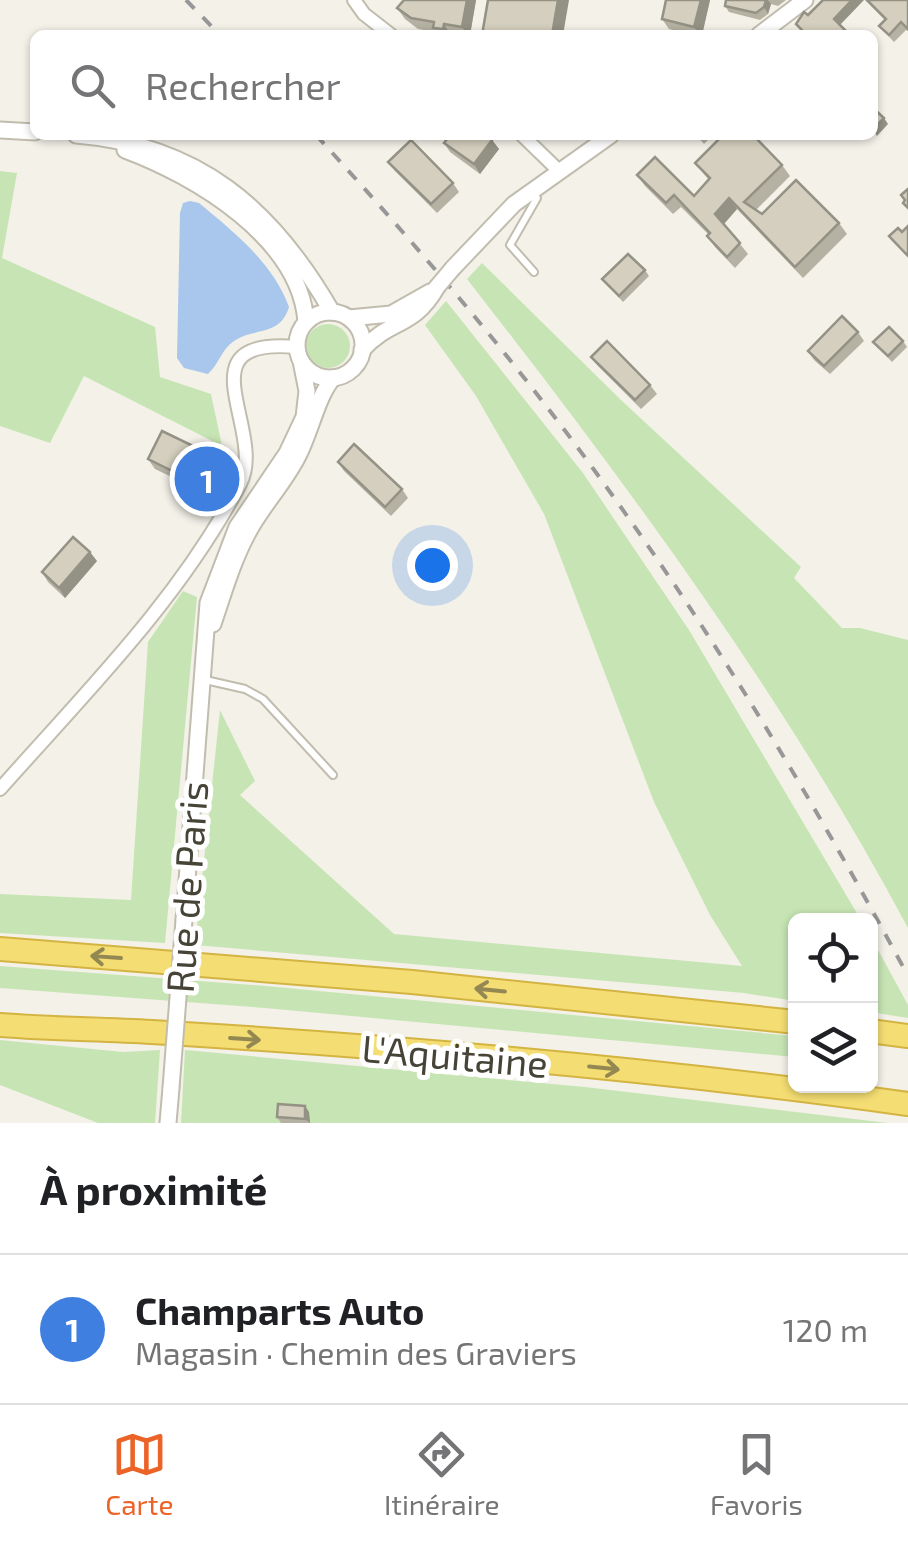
<!DOCTYPE html>
<html lang="fr">
<head>
<meta charset="utf-8">
<style>
  :root { --surface:#fff; --page:#f6f6f6; --text:#202124; --muted:#757577; --line:#e0e0e0; --accent:#ec6327 }
  body { margin:0; font-family:"Exo 2",sans-serif; background:var(--page); color:var(--text) }
  .controls { position:absolute; right:30px; bottom:30px; display:grid; overflow:hidden; border-radius:15px; box-shadow:0 2px 8px #0004 }
  .controls button { width:90px; height:90px; display:grid; place-items:center; padding:0; border:0; border-bottom:2px solid var(--line); background:var(--surface); color:var(--text); font:50px sans-serif }
  .you { position:absolute; left:432px; top:565px; width:35px; height:35px; margin:-25px; border:8px solid #fff; border-radius:50%; background:#1a73e8; box-shadow:0 0 0 15px #1a73e833 }
  .badge { display:grid; place-items:center; width:65px; height:65px; border-radius:50%; background:var(--accent); color:#fff; font-size:32px; font-weight:700 }
  .pin { position:absolute; translate:-50% -50%; border:5px solid #fff; box-shadow:0 2px 10px #0006 }
  .list { margin:0; padding:0; list-style:none }
  h2 { display:flex; justify-content:space-between; align-items:center; height:130px; margin:0; padding:0 40px; font-size:42px }
  h2 small { font-size:32px; font-weight:400; color:var(--muted) }
  .list li { display:grid; grid-template-columns:65px 1fr auto; gap:30px; align-items:center; box-sizing:border-box; height:150px; padding:0 40px; border-top:2px solid var(--line) }
  .list b { display:block; font-size:38px; white-space:nowrap }
  .list p { margin:0; font-size:32px; white-space:nowrap; color:var(--muted) }
  .list em { font-size:32px; font-style:normal; color:var(--muted) }
  .icon { flex:none; width:55px; height:55px; fill:none; stroke:currentColor; stroke-width:2; stroke-linecap:round; stroke-linejoin:round }
  .map { position:relative; flex:none; width:908px; height:1123px; overflow:hidden }
  .search { position:absolute; background:var(--surface); box-shadow:0 2px 8px #0004; left:30px; right:30px; top:30px; height:110px; display:flex; align-items:center; gap:25px; box-sizing:border-box; padding:0 35px; border-radius:15px; color:var(--muted); font-size:38px }
  .sheet { height:280px; background:var(--surface) }
  nav { display:flex; justify-content:space-around; align-items:center; box-sizing:border-box; height:140px; border-top:2px solid var(--line); background:var(--surface); font-size:28px; color:var(--muted) }
  nav a { display:grid; justify-items:center; gap:5px }
  nav .on { color:var(--accent) }
  .map>svg:first-child { display:block }
</style>
</head>
<body>
<div class="map">
<svg width="908" height="1123" viewBox="0 0 908 1123">
  <rect width="100%" height="100%" fill="#f3f1e8"/>
  <g fill="#c7e5b4">
    <path d="M0 171 17 173 2 258 155 327 160 377 211 394 222 446 84 376 50 443 0 426Z"/>
    <path d="M482 263 621 400 801 567 794 578 842 628H860L908 640V928C785 697 627 484 467 279Z"/>
    <path d="M446 301 583 473 689 630 861 920 796 921 795 1001 744 993 195 945 220 710 255 781 240 795 394 934 742 966 710 915 654 802 544 514 476 396 425 325Z"/>
    <circle cx="328" cy="346" r="22"/>
    <path d="M183 591 197 597 165 943 0 933V894L131 900 148 642Z"/>
    <path d="M871 937 908 1005V1018L871 1012Z"/>
    <path d="M0 966 266 986 795 1036V1057L265 1008 0 988Z"/>
    <path d="M0 1040 123 1052 160 1050 155 1123H98L0 1085Z"/>
    <path d="M185 1050 585 1087 888 1123H181Z"/>
  </g>
  <path fill="#a9c6ec" d="M190 201 199 203C234 232 273 263 289 307 280 337 254 327 234 341 221 350 219 364 208 374L184 368 177 358 180 213 183 203Z"/>
  <g fill="none" stroke-linecap="round" stroke-linejoin="round">
    <g stroke="#c1bdae" stroke-width="10">
      <g id="service">
        <path d="M533 190 537 198 510 245 534 272"/>
        <path d="M201 679 245 689 263 699 333 775"/>
      </g>
    </g>
    <g stroke="#c1bdae" stroke-width="16">
      <g id="minor">
        <path d="M354 0 364 14 391 35"/>
        <path d="M522 135 559 171"/>
        <path d="M0 789C86 692 179 600 240 484 268 431 179 336 297 347"/>
      </g>
    </g>
    <g stroke="#c1bdae" stroke-width="19">
      <g id="tertiary">
        <path d="M759 35 805 0"/>
        <path d="M0 130 35 132"/>
        <path d="M76 135C199 145 272 208 332 312"/>
        <path d="M125 150C195 176 300 238 306 322"/>
        <path d="M453 268 514 204 611 135"/>
        <circle cx="330" cy="345" r="33"/>
        <path d="M349 318 391 314 430 292"/>
        <path d="M362 350C391 318 413 329 437 287"/>
        <path d="M213 624C224 592 233 559 250 529 264 504 285 482 298 456 311 431 317 397 333 378"/>
        <path d="M184 920 208 603 237 527 287 453 304 417 307 391 301 361"/>
        <path d="M168 1123 171 1088"/>
      </g>
    </g>
    <g stroke="#d3b442" stroke-width="26">
      <g id="motorway">
        <path d="M0 949 412 982 796 1022"/>
        <path d="M0 1025C51 1029 101 1029 152 1032 404 1047 657 1069 908 1104"/>
        <path d="M870 1031 908 1036"/>
      </g>
    </g>
    <use href="#service" stroke="#fff" stroke-width="6"/>
    <use href="#minor" stroke="#fff" stroke-width="12"/>
    <use href="#tertiary" stroke="#fff" stroke-width="15"/>
    <use href="#motorway" stroke="#f4dd72" stroke-width="22"/>
    <g stroke="#979797" stroke-width="4" stroke-dasharray="12 12" stroke-linecap="butt">
      <path d="M186 0 220 35"/>
      <path d="M316 135C420 249 521 367 610 492 721 646 818 809 908 976"/>
    </g>
    <g stroke="#c1bdae" stroke-width="19" stroke-linecap="butt">
      <g id="tertiary-bridge">
        <path d="M437 287 453 268"/>
        <path d="M171 1088 184 920"/>
      </g>
    </g>
    <use href="#tertiary-bridge" stroke="#fff" stroke-width="15"/>
  </g>
  <g fill="#b6b2a3">
    <path d="M476 0 470 35H438L436 32 418 29 405 19 397 8Z"/>
    <path d="M666 0H710L702 35H692L669 29 662 19Z"/>
    <path d="M726 0H786L778 6 771 4 768 14 760 20 729 12 725 6Z"/>
    <path d="M865 0H908V31L906 30 894 42 879 26 885 20Z"/>
    <path d="M696 135H713L704 144Z"/>
    <path d="M492 140 499 149 480 174 450 152 444 143Z"/>
    <path d="M388 162 453 183 459 192 437 213 395 171Z"/>
    <path d="M695 163 782 165 790 176 756 210 762 214 839 223 847 234 803 278 737 209 724 224 748 254 735 268 715 247 707 236 709 235 681 207 673 214 645 186 637 175 694 196 708 179Z"/>
    <path d="M645 270 649 276 623 302 602 279Z"/>
    <path d="M858 332 864 341 830 374 814 360 808 351Z"/>
    <path d="M903 341 907 347 892 362 873 342Z"/>
    <path d="M591 357 650 385 657 394 641 409 598 366Z"/>
    <path d="M214 456 221 465 207 494 155 469 148 459Z"/>
    <path d="M338 462 402 489 408 498 391 516 344 471Z"/>
    <path d="M97 561 65 598 48 582 42 572Z"/>
    <path d="M309 1112 310 1123H281L277 1117Z"/>
  </g>
  <g fill="#949185">
    <path d="M467 0H476L470 35H468L462 27Z"/>
    <path d="M558 0H569L563 35H552Z"/>
    <path d="M701 0H710L702 35H700L694 27Z"/>
    <path d="M766 0H768L771 4 768 14 764 7Z"/>
    <path d="M852 0H864L839 26 834 19Z"/>
    <path d="M444 24 451 35H447L443 29Z"/>
    <path d="M884 118 888 124 877 136 873 129Z"/>
    <path d="M492 140 499 149 480 174 474 164Z"/>
    <path d="M729 198 737 209 723 225 715 214Z"/>
    <path d="M214 456 221 465 207 494 201 485Z"/>
    <path d="M90 552 97 561 65 598 59 588Z"/>
    <path d="M305 1106 309 1112 310 1123 305 1119Z"/>
  </g>
  <g fill="#d4cfbe" stroke="#949185" stroke-width="2.5">
    <path d="M404 0H467L462 27 444 24 443 29 433 28 434 22 411 18 397 8Z"/>
    <path d="M488 0H558L552 35H482Z"/>
    <path d="M666 0H701L694 27 662 19Z"/>
    <path d="M726 0H766L764 7 756 13 725 6Z"/>
    <path d="M823 0H852L834 19 849 34 797 35 802 30 796 24 804 12 808 15Z"/>
    <path d="M867 0H908V29L901 22 889 35 879 26 886 19Z"/>
    <path d="M873 108 884 118 873 129Z"/>
    <path d="M450 135H486L492 140 474 164 444 143Z"/>
    <path d="M723 135H753L782 165 744 202 762 214 796 180 839 223 795 267 729 198 715 214 740 243 727 257 707 236 710 233 674 195 666 203 637 175 655 157 694 196 710 178 695 163Z"/>
    <path d="M411 140 453 183 431 204 388 162Z"/>
    <path d="M908 189V208L903 203 905 200 901 195Z"/>
    <path d="M908 226V256L889 236 898 228 902 232Z"/>
    <path d="M628 254 645 270 619 296 602 279Z"/>
    <path d="M842 316 858 332 824 366 808 351Z"/>
    <path d="M889 327 903 341 888 356 873 342Z"/>
    <path d="M607 341 650 385 635 400 591 357Z"/>
    <path d="M162 431 214 456 201 485 148 459Z"/>
    <path d="M354 444 402 489 385 507 338 462Z"/>
    <path d="M73 537 90 552 59 588 42 572Z"/>
    <path d="M278 1104 305 1106V1119L277 1117Z"/>
  </g>
  <defs><path id="oneway-shaft" d="M-6 0H5M1.5-3L5.5 0L1.5 3" fill="none" stroke-width="1.6" stroke-linecap="round" stroke-linejoin="round" transform="scale(2.5)"/></defs>
  <g stroke="#948852">
    <use href="#oneway-shaft" transform="translate(106 957) rotate(-176)"/>
    <use href="#oneway-shaft" transform="translate(490 990) rotate(-174)"/>
    <use href="#oneway-shaft" transform="translate(245 1039) rotate(4)"/>
    <use href="#oneway-shaft" transform="translate(604 1068) rotate(6)"/>
  </g>
  <g text-anchor="middle" dominant-baseline="central" stroke-width="10" stroke-linejoin="round" paint-order="stroke">
    <g font-size="38" fill="#464337" stroke="#fff">
      <text transform="translate(186 887) rotate(-86)">Rue de Paris</text>
      <text transform="translate(455 1055) rotate(5)">L'Aquitaine</text>
    </g>
  </g>
</svg>
<div class="controls">
<button><svg class="icon" aria-label="locate" viewBox="0 0 24 24"><circle cx="12" cy="12" r="6"/><path d="M12 2v4M12 18v4M2 12h4M18 12h4"/></svg></button>
<button><svg class="icon" aria-label="layers" viewBox="0 0 24 24"><path d="M12 4l9 5-9 5-9-5zM3 14l9 5 9-5"/></svg></button>
</div>
<div class="you"></div>
<div class="pin badge" style="left:207px;top:479px;background:#3f7fe0">1</div>
<div class="search"><svg class="icon" aria-label="search" viewBox="0 0 24 24"><circle cx="10" cy="10" r="6"/><path d="M15 15l6 6"/></svg>Rechercher</div>
</div>
<section class="sheet">
<h2>À proximité<small></small></h2>
<ul class="list">
<li><span class="badge" style="background:#3f7fe0">1</span><div><b>Champarts Auto</b><p>Magasin · Chemin des Graviers</p></div><em>120 m</em></li>
</ul>
</section>
<nav>
<a class="on"><svg class="icon" aria-label="map" viewBox="0 0 24 24"><path d="M3 6l6-2 6 2 6-2v14l-6 2-6-2-6 2zM9 4v14M15 6v14"/></svg>Carte</a>
<a><svg class="icon" aria-label="directions" viewBox="0 0 24 24"><path d="M12 3l9 9-9 9-9-9zM9 14v-3h6M13 9l2 2-2 2"/></svg>Itinéraire</a>
<a><svg class="icon" aria-label="saved" viewBox="0 0 24 24"><path d="M7 4h10v16l-5-4-5 4z"/></svg>Favoris</a>
</nav>
</body>
</html>
